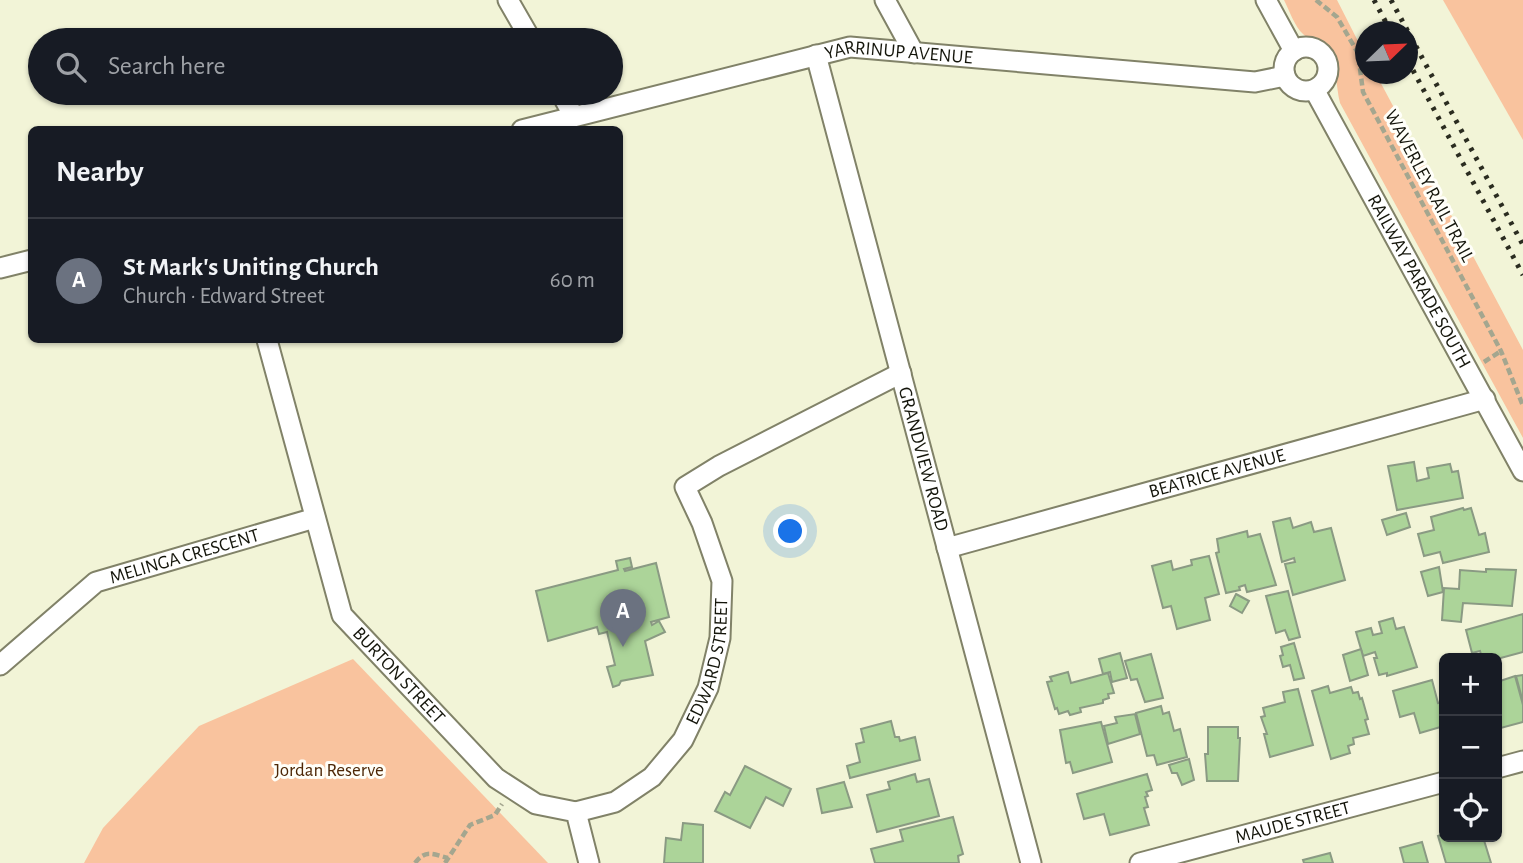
<!DOCTYPE html>
<html lang="en">
<head>
<meta charset="utf-8">
<style>
  :root { --surface:#171b24; --page:#20242c; --text:#f1f3f6; --muted:#9ea1a6; --line:#363941; --accent:#d93025 }
  body { margin:0; font-family:"Alegreya Sans",sans-serif; background:var(--page); color:var(--text) }
  .controls { position:absolute; right:21px; bottom:21px; display:grid; overflow:hidden; border-radius:10px; box-shadow:0 2px 5px #0004 }
  .controls button { width:63px; height:63px; display:grid; place-items:center; padding:0; border:0; border-bottom:2px solid var(--line); background:var(--surface); color:var(--text); font:35px sans-serif }
  .compass { position:absolute; left:1355px; top:21px; width:63px; height:63px; border-radius:50%; background:var(--surface); box-shadow:0 2px 5px #0004; rotate:67deg }
  .you { position:absolute; left:791px; top:532px; width:24px; height:24px; margin:-18px; border:5px solid #fff; border-radius:50%; background:#1a73e8; box-shadow:0 0 0 10px #1a73e833 }
  .badge { display:grid; place-items:center; width:46px; height:46px; border-radius:50%; background:var(--accent); color:#fff; font-size:23px; font-weight:700 }
  .pin { position:absolute; translate:-50% -58px; filter:drop-shadow(0 2px 4px #0008) }
  .pin::after { content:''; position:absolute; top:37px; width:24px; height:21px; background:inherit; clip-path:polygon(0 0,100% 0,50% 100%) }
  .list { margin:0; padding:0; list-style:none }
  h2 { display:flex; justify-content:space-between; align-items:center; height:91px; margin:0; padding:0 28px; font-size:30px }
  h2 small { font-size:23px; font-weight:400; color:var(--muted) }
  .list li { display:grid; grid-template-columns:46px 1fr auto; gap:21px; align-items:center; box-sizing:border-box; height:126px; padding:0 28px; border-top:2px solid var(--line) }
  .list b { display:block; font-size:26px; white-space:nowrap }
  .list p { margin:0; font-size:23px; white-space:nowrap; color:var(--muted) }
  .list em { font-size:23px; font-style:normal; color:var(--muted) }
  .icon { flex:none; width:38px; height:38px; fill:none; stroke:currentColor; stroke-width:2; stroke-linecap:round; stroke-linejoin:round }
  .map { position:relative; flex:none; width:1523px; height:863px; overflow:hidden }
  .search { position:absolute; background:var(--surface); box-shadow:0 2px 5px #0004; left:28px; top:28px; width:595px; height:77px; display:flex; align-items:center; gap:18px; box-sizing:border-box; padding:0 24px; border-radius:38px; color:var(--muted); font-size:26px }
  .panel { position:absolute; background:var(--surface); box-shadow:0 2px 5px #0004; left:28px; top:126px; width:595px; height:217px; border-radius:10px }
  .map>svg:first-child { display:block }
</style>
</head>
<body>
<div class="map">
<svg width="1523" height="863" viewBox="0 0 1523 863">
  <rect width="100%" height="100%" fill="#f2f4d7"/>
  <g fill="#f9c39e">
    <path d="M1284 0H1337L1365 55 1366 74H1376L1523 350V438L1340 103C1336 87 1337 68 1329 54 1322 40 1312 43 1303 34 1295 27 1289 10 1284 0Z"/>
    <path d="M1443 0H1523V140Z"/>
    <path d="M353 659 548 863H84L103 828 199 726Z"/>
  </g>
  <g fill="#acd499" stroke="#8a9a83" stroke-width="2">
    <path d="M1414 462 1417 481 1429 478 1427 468 1450 464 1452 472 1458 471 1463 498 1397 510 1388 466Z"/>
    <path d="M1463 508 1464 510 1471 508 1479 535 1485 533 1489 552 1443 563 1440 552 1424 556 1418 534 1434 530 1431 517Z"/>
    <path d="M1406 513 1410 527 1387 535 1382 520Z"/>
    <path d="M1290 518 1293 528 1311 522 1314 532 1331 528 1345 580 1293 595 1285 564 1295 562 1294 558 1282 562 1273 522Z"/>
    <path d="M1247 531 1248 537 1260 534 1276 585 1247 592 1245 585 1239 587 1240 590 1226 593 1216 553 1219 552 1217 539Z"/>
    <path d="M1209 556 1219 594 1205 598 1210 620 1177 629 1171 606 1163 608 1152 566 1171 561 1173 570 1192 565 1191 560Z"/>
    <path d="M630 558 632 567 624 569 625 571 656 563 669 617 651 622 652 625 659 621 665 632 645 641 653 675 621 681 619 685 613 687 607 667 615 665 607 632 599 634 597 627 548 641 536 591 618 570 616 561Z"/>
    <path d="M1439 567 1443 592 1428 596 1421 572Z"/>
    <path d="M1486 569 1516 570 1512 606 1463 603 1461 622 1442 620 1444 588 1459 589 1460 570 1486 572Z"/>
    <path d="M1288 591 1300 637 1289 640 1285 630 1276 633 1266 596Z"/>
    <path d="M1236 594 1249 601 1242 613 1230 606Z"/>
    <path d="M1523 614V652L1497 659 1482 658 1480 651 1472 653 1466 630Z"/>
    <path d="M1393 618 1396 629 1404 627 1417 667 1387 676V673L1379 675 1374 658H1377L1375 652 1363 656 1356 632 1371 628 1373 635 1382 633 1379 622Z"/>
    <path d="M1294 643 1304 678 1294 680 1290 665 1283 667 1280 656 1283 655 1281 647Z"/>
    <path d="M1361 649 1368 675 1350 681 1343 655Z"/>
    <path d="M1120 653 1127 678 1112 682 1110 672 1103 674 1099 659Z"/>
    <path d="M1151 654 1163 698 1145 702 1137 679 1131 680 1125 661Z"/>
    <path d="M1068 672 1071 683 1108 673 1114 693 1108 694 1109 698 1103 700V703L1080 708 1081 712 1070 715 1068 711 1059 714 1057 708 1055 709 1047 682 1052 681 1050 677Z"/>
    <path d="M1523 675V702L1516 676Z"/>
    <path d="M1515 676 1523 705V722L1497 729V682Z"/>
    <path d="M1432 680 1438 703 1444 702V726L1420 733 1414 713 1400 717 1393 691Z"/>
    <path d="M1328 686 1330 693 1351 687 1353 693 1358 692 1360 699 1362 698 1368 719 1365 720 1369 734 1353 738 1354 744 1348 746 1350 753 1331 759 1312 691Z"/>
    <path d="M1298 689 1313 745 1270 757 1264 734H1267L1261 717 1265 716 1263 708 1285 702 1283 692Z"/>
    <path d="M1161 706 1163 714 1169 712 1174 731 1180 729 1187 757 1157 765 1154 755 1147 756 1136 713Z"/>
    <path d="M1135 714 1140 734 1108 744 1104 726 1117 723 1115 717Z"/>
    <path d="M891 721 895 737H899L900 741 915 737 920 760 850 778 847 766 860 762 856 744 864 742 861 729Z"/>
    <path d="M1101 722 1112 762 1073 773 1070 762 1066 763 1060 730Z"/>
    <path d="M1208 727H1238V738H1240L1238 781H1207L1205 754H1208Z"/>
    <path d="M1189 759 1194 780 1182 785 1177 773H1172L1169 765Z"/>
    <path d="M745 766 791 789 783 806 766 797 750 828 715 811 725 792 730 795Z"/>
    <path d="M915 774 917 782 929 779 939 816 877 832 867 795 890 789 888 782Z"/>
    <path d="M1147 774 1152 790 1146 792 1148 796 1145 797 1148 807 1144 808 1149 825 1110 835 1104 814 1084 819 1077 794Z"/>
    <path d="M844 782 852 807 822 813 817 789Z"/>
    <path d="M953 817 963 854 958 856 959 863H875L871 849 903 841 900 830Z"/>
    <path d="M683 823 703 825V863H664L666 838 681 840Z"/>
    <path d="M1444 834V837H1483L1491 863H1446L1438 836Z"/>
    <path d="M1422 842 1428 863H1404L1400 848Z"/>
    <path d="M1330 853 1333 863H1304L1303 860Z"/>
  </g>
  <g fill="none" stroke-linecap="round" stroke-linejoin="round">
    <g stroke="#818268" stroke-width="23">
      <g id="minor">
        <path d="M508 0 531 40"/>
        <path d="M885 0 914 53"/>
        <path d="M1266 0 1294 51"/>
        <circle cx="1306" cy="69" r="22"/>
        <path id="s1" d="M816 55 1031 863"/>
        <path id="s2" d="M1315 91 1523 471"/>
        <path d="M561 93 573 115"/>
        <path id="s3" d="M522 130 850 47 1255 82 1285 76"/>
        <path d="M0 268 32 260"/>
        <path id="s4" d="M267 340 342 615 496 778 536 804 576 812 589 863"/>
        <path id="s5" d="M947 548 1485 399"/>
        <path id="s6" d="M0 665 96 582 315 518"/>
        <path d="M1497 768 1523 761"/>
        <path id="s7" d="M576 812 615 802 652 777 683 740 708 688 720 638 722 581 702 523 685 487 719 466 901 373"/>
        <path id="s8" d="M1140 863 1444 782"/>
      </g>
    </g>
    <g stroke="#a4a68f" stroke-width="4.5" stroke-dasharray="7 3.5" stroke-linecap="butt">
      <path d="M1316 0 1337 17 1358 53 1363 92 1501 351 1523 406"/>
      <path d="M1484 362 1501 351"/>
      <path d="M415 863C426 849 432 854 448 858"/>
      <path d="M445 863 470 825 495 815 502 804"/>
    </g>
    <use href="#minor" stroke="#fff" stroke-width="19"/>
    <g stroke="#2b2c20" stroke-width="5" stroke-dasharray="3.5 7" stroke-linecap="butt">
      <path d="M1374 0 1391 32"/>
      <path d="M1391 0 1523 245"/>
      <path d="M1408 61 1523 275"/>
    </g>
  </g>
  <g text-anchor="middle" dominant-baseline="central" stroke-width="6" stroke-linejoin="round" paint-order="stroke">
    <g font-size="19" fill="#14150b" stroke="#fffff9">
      <text stroke="none"><textPath href="#s3" startOffset="387">YARRINUP AVENUE</textPath></text>
      <text transform="translate(1429 186) rotate(62)">WAVERLEY RAIL TRAIL</text>
      <text stroke="none"><textPath href="#s2" startOffset="217">RAILWAY PARADE SOUTH</textPath></text>
      <text stroke="none"><textPath href="#s1" startOffset="418">GRANDVIEW ROAD</textPath></text>
      <text stroke="none"><textPath href="#s5" startOffset="280">BEATRICE AVENUE</textPath></text>
      <text stroke="none"><textPath href="#s6" startOffset="219">MELINGA CRESCENT</textPath></text>
      <text stroke="none"><textPath href="#s7" startOffset="217">EDWARD STREET</textPath></text>
      <text stroke="none"><textPath href="#s4" startOffset="368">BURTON STREET</textPath></text>
      <text stroke="none"><textPath href="#s8" startOffset="158">MAUDE STREET</textPath></text>
    </g>
    <g font-size="19" fill="#4d2706" stroke="#fffff9">
      <text x="329" y="770">Jordan Reserve</text>
    </g>
  </g>
</svg>
<div class="controls">
<button>+</button>
<button>−</button>
<button><svg class="icon" aria-label="locate" viewBox="0 0 24 24"><circle cx="12" cy="12" r="6"/><path d="M12 2v4M12 18v4M2 12h4M18 12h4"/></svg></button>
</div>
<svg class="compass" viewBox="-18 -18 36 36"><path d="M0-13l5 13h-10z" fill="#e53935"/><path d="M0 13l5-13h-10z" fill="#9ea1a6"/></svg>
<div class="you"></div>
<div class="pin badge" style="left:623px;top:647px;background:#6b7280">A</div>
<div class="search"><svg class="icon" aria-label="search" viewBox="0 0 24 24"><circle cx="10" cy="10" r="6"/><path d="M15 15l6 6"/></svg>Search here</div>
<section class="panel">
<h2>Nearby<small></small></h2>
<ul class="list">
<li><span class="badge" style="background:#6b7280">A</span><div><b>St Mark's Uniting Church</b><p>Church · Edward Street</p></div><em>60 m</em></li>
</ul>
</section>
</div>
</body>
</html>
